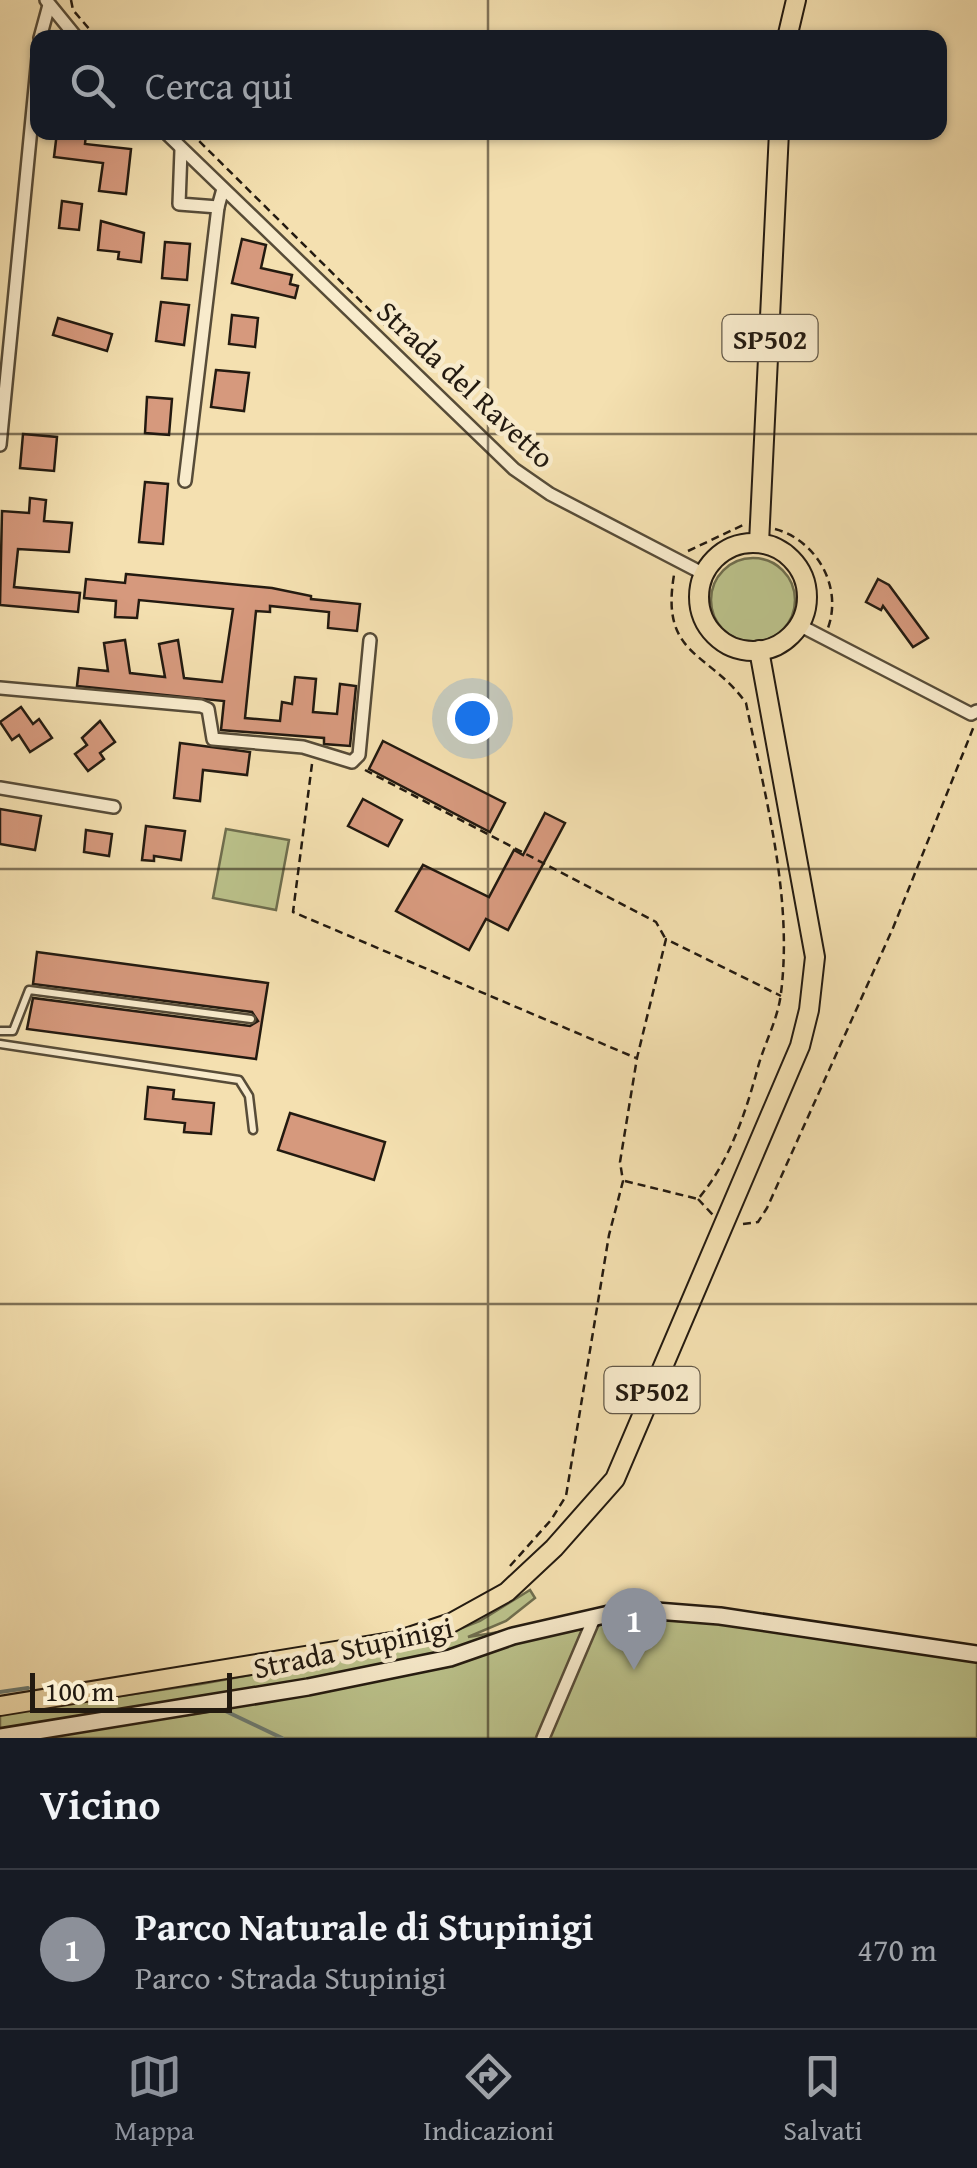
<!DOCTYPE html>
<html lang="it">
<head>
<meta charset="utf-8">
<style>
  :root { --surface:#171b24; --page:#242831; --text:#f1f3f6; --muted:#9ea1a6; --line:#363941; --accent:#8c9099 }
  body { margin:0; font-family:"Gentium Book Plus",serif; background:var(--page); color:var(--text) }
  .scale { position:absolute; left:30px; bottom:25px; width:202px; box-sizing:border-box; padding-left:10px; border:5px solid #231a10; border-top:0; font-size:28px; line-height:35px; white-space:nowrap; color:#231a10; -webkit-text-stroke:8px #f8ebcc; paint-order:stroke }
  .you { position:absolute; left:472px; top:718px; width:35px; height:35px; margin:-25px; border:8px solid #fff; border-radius:50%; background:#1a73e8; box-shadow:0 0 0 15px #1a73e833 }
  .badge { display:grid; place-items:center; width:65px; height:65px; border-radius:50%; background:var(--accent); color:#fff; font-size:32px; font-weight:700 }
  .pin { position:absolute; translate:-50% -82px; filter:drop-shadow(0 2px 5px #0008) }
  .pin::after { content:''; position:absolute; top:52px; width:35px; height:30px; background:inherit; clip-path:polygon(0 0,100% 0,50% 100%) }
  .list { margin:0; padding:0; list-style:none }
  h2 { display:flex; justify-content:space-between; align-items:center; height:130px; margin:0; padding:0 40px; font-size:42px }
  h2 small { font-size:32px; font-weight:400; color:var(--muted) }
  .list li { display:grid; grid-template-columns:65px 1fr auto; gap:30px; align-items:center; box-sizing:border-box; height:160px; padding:0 40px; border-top:2px solid var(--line) }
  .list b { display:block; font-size:38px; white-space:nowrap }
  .list p { margin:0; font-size:32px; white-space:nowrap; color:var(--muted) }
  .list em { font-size:32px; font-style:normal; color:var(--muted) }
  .icon { flex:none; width:55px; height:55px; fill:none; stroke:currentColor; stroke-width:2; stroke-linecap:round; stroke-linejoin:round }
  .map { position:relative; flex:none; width:977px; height:1738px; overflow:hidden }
  .search { position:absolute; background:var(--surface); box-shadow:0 2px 8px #0004; left:30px; right:30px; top:30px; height:110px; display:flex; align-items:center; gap:25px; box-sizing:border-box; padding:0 35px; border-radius:20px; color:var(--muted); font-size:38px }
  .sheet { height:290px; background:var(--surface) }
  nav { display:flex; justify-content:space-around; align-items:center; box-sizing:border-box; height:140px; border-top:2px solid var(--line); background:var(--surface); font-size:28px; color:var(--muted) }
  nav a { display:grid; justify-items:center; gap:5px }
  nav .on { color:var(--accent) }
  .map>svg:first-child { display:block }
</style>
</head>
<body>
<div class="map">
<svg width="977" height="1738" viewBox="0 0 977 1738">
  <rect width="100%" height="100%" fill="#f4e0b0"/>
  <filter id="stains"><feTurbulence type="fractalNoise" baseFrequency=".002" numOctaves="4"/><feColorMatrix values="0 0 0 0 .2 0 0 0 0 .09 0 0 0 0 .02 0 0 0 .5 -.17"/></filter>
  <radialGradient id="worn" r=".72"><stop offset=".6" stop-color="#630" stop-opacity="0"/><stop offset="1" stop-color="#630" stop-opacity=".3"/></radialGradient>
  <g fill="#bbc28b" stroke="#6f6e4e" stroke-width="2.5">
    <circle cx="753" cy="600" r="42"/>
    <path d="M226 829 289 840 276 910 213 898Z"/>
    <path d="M530 1590 535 1598 506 1621 468 1637 636 1610 977 1657V1738H0V1714L201 1684 424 1643 480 1621Z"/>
  </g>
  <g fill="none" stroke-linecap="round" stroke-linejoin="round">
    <g stroke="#6d7b72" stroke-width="4">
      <path d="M0 1692 28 1688"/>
      <path d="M217 1707 282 1738"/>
      <path d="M169 1717 208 1711"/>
    </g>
  </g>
  <g fill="#d6997d" stroke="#231a10" stroke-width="2.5">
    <path d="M57 132 86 134 85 144 131 149 126 194 99 191 103 163 54 157Z"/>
    <path d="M62 201 82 204 79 230 59 228Z"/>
    <path d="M101 221 144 233 141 262 118 259 119 252 98 250Z"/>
    <path d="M242 239 266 245 261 268 292 275 290 284 298 286 295 298 232 283Z"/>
    <path d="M165 242 190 244 187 280 162 278Z"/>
    <path d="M161 302 189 305 184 345 156 341Z"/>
    <path d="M232 315 258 318 255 347 229 344Z"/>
    <path d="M58 318 112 334 107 351 53 335Z"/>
    <path d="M216 370 249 373 244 411 211 407Z"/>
    <path d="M147 397 172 399 169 435 145 433Z"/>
    <path d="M23 434 57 437 54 471 20 468Z"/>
    <path d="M145 482 168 484 163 544 139 542Z"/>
    <path d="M30 498 46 500 44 521 72 523 69 552 18 549 14 587 80 593 78 612 0 605 2 511 29 513Z"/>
    <path d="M126 574 272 588 311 596V599L360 604 357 631 328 628 329 612 270 606V612L256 611 245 718 280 721 282 702 292 704 295 677 316 679 313 712 337 714 340 684 356 686 350 746 324 744V738L221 730 224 701 77 686 79 668 108 671 104 643 125 640 130 673 165 677 159 644 178 640 184 678 222 682 233 609 139 600 137 618 115 617 116 601 84 598 86 579 125 583Z"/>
    <path d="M878 579 889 585 928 638 913 647 883 606 881 610 866 602Z"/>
    <path d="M21 707 33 724 39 719 52 738 30 752 19 735 12 740 0 722Z"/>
    <path d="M100 721 115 742 100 753 104 759 88 771 75 754 87 745 82 738Z"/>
    <path d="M383 741 505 803 490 832 369 769Z"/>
    <path d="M180 743 250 752 247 775 203 770 200 801 174 798Z"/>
    <path d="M363 799 402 820 388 846 348 826Z"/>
    <path d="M0 809 41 816 35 850 0 844Z"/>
    <path d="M545 813 565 823 508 930 486 919 469 950 396 911 423 865 489 897 514 850 523 855Z"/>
    <path d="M146 826 185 831 181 860 154 856V861L142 860Z"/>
    <path d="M86 830 112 834 109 856 84 852Z"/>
    <path d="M37 952 268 983 256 1059 27 1029 33 998 250 1026 258 1021 252 1012 33 984Z"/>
    <path d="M148 1087 174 1090 173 1099 214 1103 211 1134 184 1132 185 1123 145 1119Z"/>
    <path d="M290 1113 385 1142 374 1180 278 1150Z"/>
  </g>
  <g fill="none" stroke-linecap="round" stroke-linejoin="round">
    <g stroke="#574c38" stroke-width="11">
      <g id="lane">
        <path d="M0 1031H13L29 990 251 1019"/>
        <path d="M0 1044 239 1080 249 1096 253 1130"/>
      </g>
    </g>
    <g stroke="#574c38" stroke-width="16">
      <g id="street">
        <path d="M46 0 77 38"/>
        <path d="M40 38 49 5"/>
        <path d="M165 132 514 469 550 494 704 574"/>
        <path d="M181 150 179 204 218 207 223 189"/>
        <path d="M0 445 38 57"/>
        <path d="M185 481 218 207"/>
        <path d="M799 625 971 714 977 711"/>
        <path d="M0 688 201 706 208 709 213 739 303 747 352 762 359 755 370 640"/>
        <path d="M0 788 114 807"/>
        <path d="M543 1738 595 1616"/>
      </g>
    </g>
    <g stroke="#231a10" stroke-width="20">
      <path id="secondary" d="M0 1737 308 1687 450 1658 513 1636 631 1609 720 1616 977 1654"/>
    </g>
    <g stroke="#231a10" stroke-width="22">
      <g id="primary">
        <path d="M787 38 796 0"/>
        <path d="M759 543 779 132"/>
        <circle cx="753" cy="597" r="54"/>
        <path d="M0 1706 397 1641 451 1623 507 1592 554 1548 615 1479 800 1046 809 1010 815 957 759 650"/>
      </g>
    </g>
    <g stroke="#231a10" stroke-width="2.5" stroke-dasharray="8 5" stroke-linecap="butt">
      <path d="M71 0 73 10 97 38"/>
      <path d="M190 132 399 339"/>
      <path d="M775 529C816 540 843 586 828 628"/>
      <path d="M688 551 743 525"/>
      <path d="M312 764 293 912 636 1058"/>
      <path d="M365 770 656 922 665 938"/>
      <path d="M625 1181 698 1199C729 1163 746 1112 758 1067 765 1042 778 1019 781 993 793 897 765 796 746 703 709 651 660 657 674 575"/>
      <path d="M698 1199 713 1215"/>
      <path d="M743 1224 758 1222 767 1208 893 928 974 726"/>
      <path d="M510 1566 551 1520 566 1496 609 1235 623 1181 620 1162 637 1058 666 939 781 996"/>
    </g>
    <use href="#lane" stroke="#f8ebcc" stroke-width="6"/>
    <use href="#street" stroke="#f8ebcc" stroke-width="11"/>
    <use href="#secondary" stroke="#f8ebcc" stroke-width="15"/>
    <use href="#primary" stroke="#f4e0b0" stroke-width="18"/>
  </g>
  <path fill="none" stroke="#231a10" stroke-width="2.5" stroke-opacity="0.55" d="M488 0V38M488 132V1738M0 434H977M0 869H977M0 1304H977"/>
  <g text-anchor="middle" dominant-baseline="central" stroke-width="9" stroke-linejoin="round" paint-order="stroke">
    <g fill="#f8ebcc" stroke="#635948" stroke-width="2.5">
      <rect x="722.5" y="315" width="95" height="46" rx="8"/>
      <rect x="604.5" y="1367" width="95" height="46" rx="8"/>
    </g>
    <g font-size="28" font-weight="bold" fill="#231a10">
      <text x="770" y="338">SP502</text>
      <text x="652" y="1390">SP502</text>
    </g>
    <g font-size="30" fill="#231a10" stroke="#f8ebcc">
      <text transform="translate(466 384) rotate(43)">Strada del Ravetto</text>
      <text transform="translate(353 1647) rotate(-12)">Strada Stupinigi</text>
    </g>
  </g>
  <rect width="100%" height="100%" filter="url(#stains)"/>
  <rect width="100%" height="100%" fill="url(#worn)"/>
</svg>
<div class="scale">100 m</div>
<div class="you"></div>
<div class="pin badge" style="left:634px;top:1670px">1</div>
<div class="search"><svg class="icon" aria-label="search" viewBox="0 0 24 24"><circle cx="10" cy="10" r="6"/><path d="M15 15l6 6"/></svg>Cerca qui</div>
</div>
<section class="sheet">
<h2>Vicino<small></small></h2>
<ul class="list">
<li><span class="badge">1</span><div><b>Parco Naturale di Stupinigi</b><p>Parco · Strada Stupinigi</p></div><em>470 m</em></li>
</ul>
</section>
<nav>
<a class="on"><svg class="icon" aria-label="map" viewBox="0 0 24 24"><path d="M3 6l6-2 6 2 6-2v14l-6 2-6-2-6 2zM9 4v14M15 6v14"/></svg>Mappa</a>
<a><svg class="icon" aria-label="directions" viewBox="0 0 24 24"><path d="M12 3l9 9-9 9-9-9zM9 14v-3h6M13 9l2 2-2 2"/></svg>Indicazioni</a>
<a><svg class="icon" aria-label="saved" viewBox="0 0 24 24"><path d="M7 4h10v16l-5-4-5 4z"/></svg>Salvati</a>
</nav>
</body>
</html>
